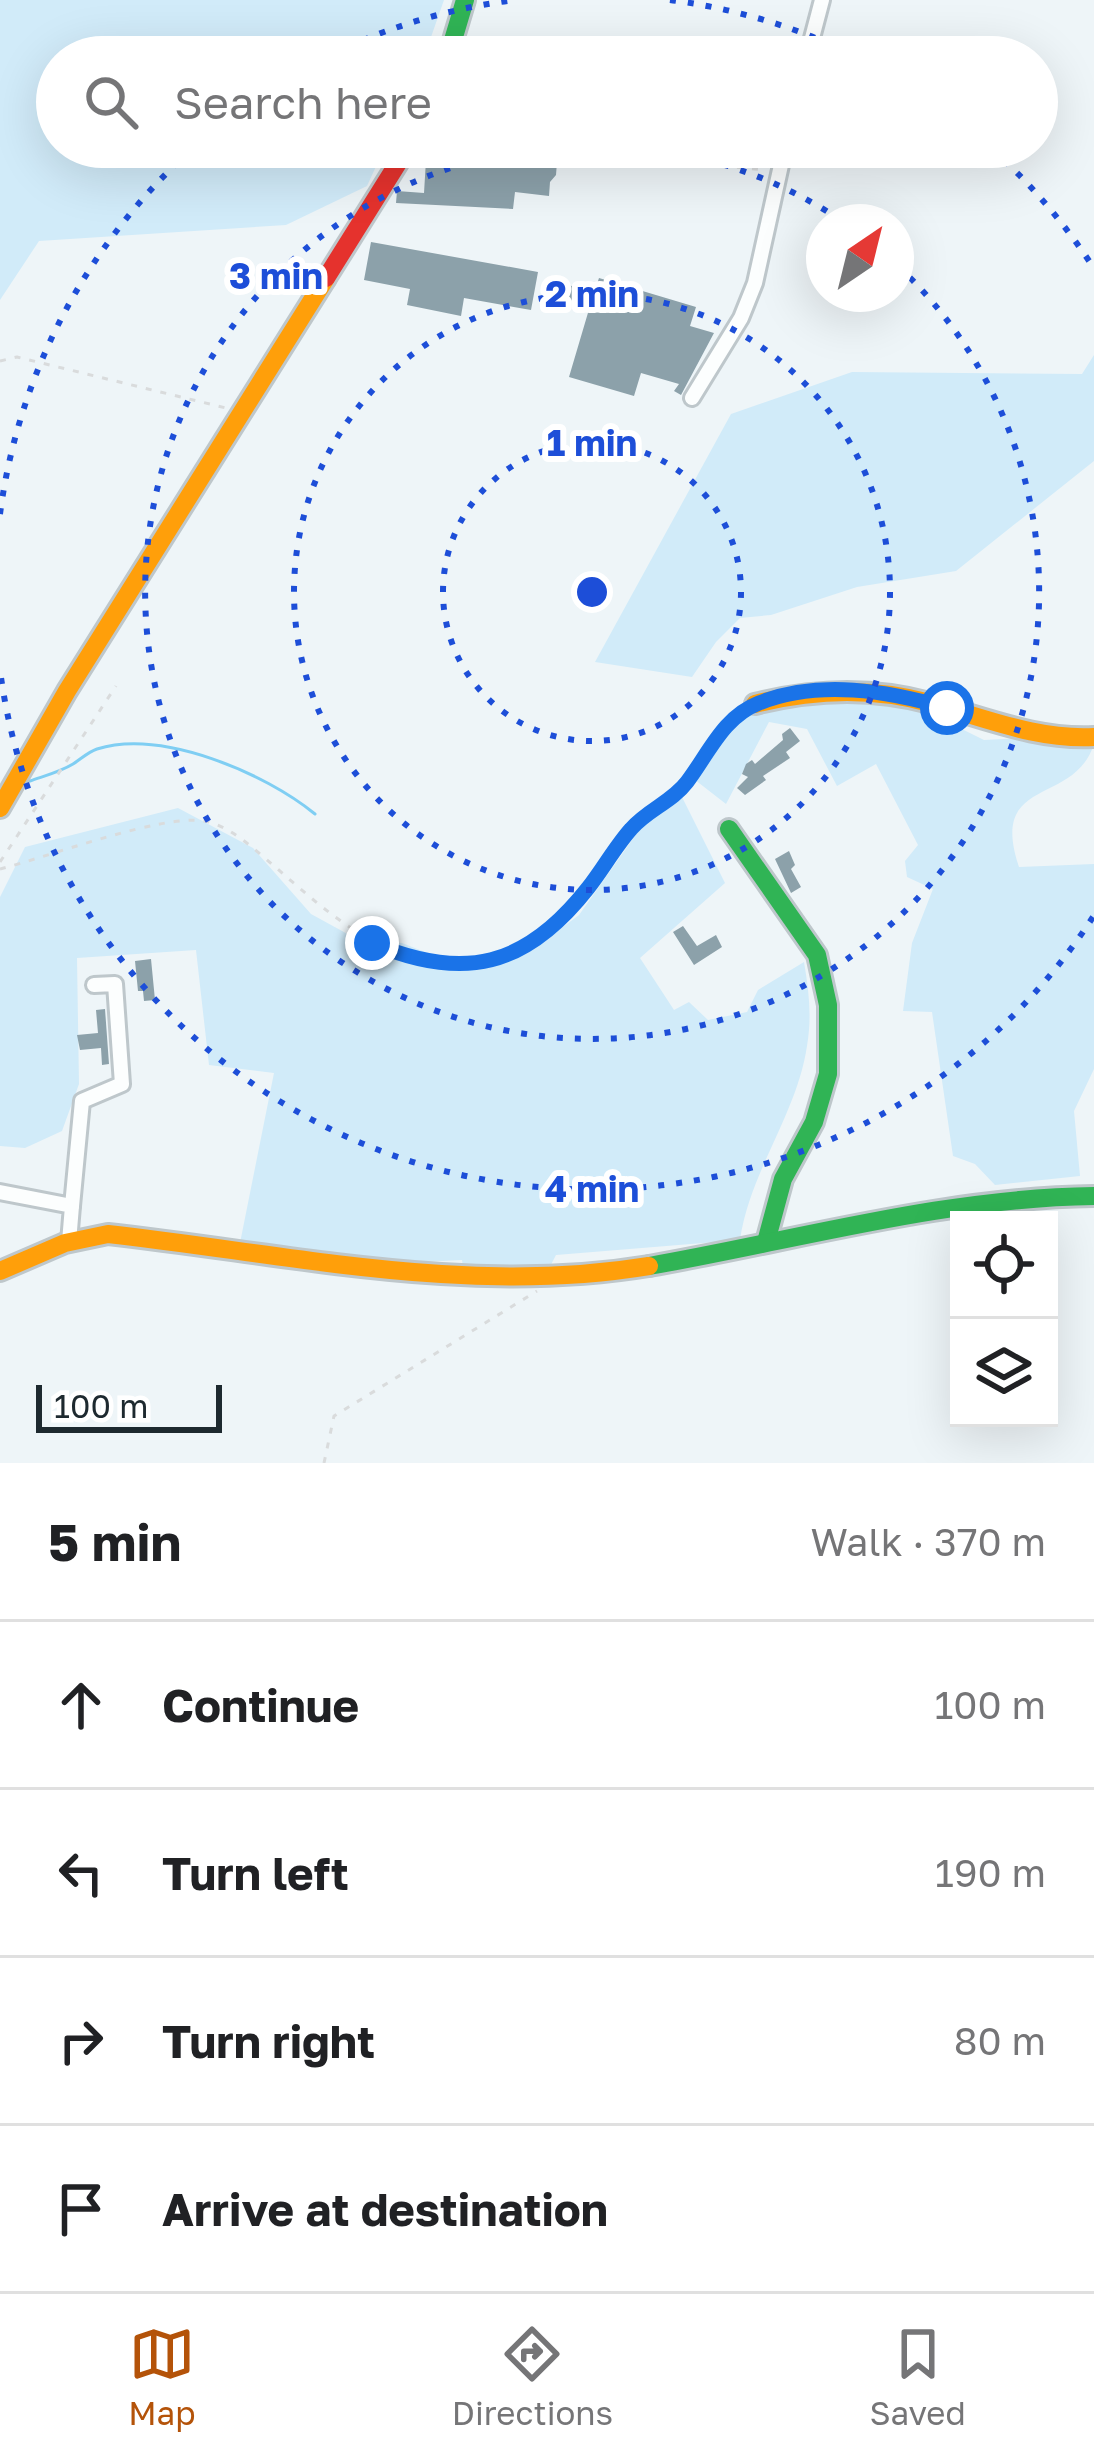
<!DOCTYPE html>
<html lang="en">
<head>
<meta charset="utf-8">
<style>
  :root { --surface:#fff; --page:#f6f6f6; --text:#202124; --muted:#757577; --line:#e0e0e0; --accent:#b45309 }
  body { margin:0; font-family:"Golos Text",sans-serif; background:var(--page); color:var(--text) }
  .controls { position:absolute; right:36px; bottom:36px; display:grid; overflow:hidden; border-radius:0px; box-shadow:0 12px 48px #0002 }
  .controls button { width:108px; height:108px; display:grid; place-items:center; padding:0; border:0; border-bottom:3px solid var(--line); background:var(--surface); color:var(--text); font:60px sans-serif }
  .compass { position:absolute; left:806px; top:204px; width:108px; height:108px; border-radius:50%; background:var(--surface); box-shadow:0 12px 48px #0002; rotate:35deg }
  .scale { position:absolute; left:36px; bottom:30px; width:186px; box-sizing:border-box; padding-left:12px; border:6px solid #1d292f; border-top:0; font-size:33px; line-height:42px; white-space:nowrap; color:#1d292f; -webkit-text-stroke:9px #fff; paint-order:stroke }
  .stop { position:absolute; width:36px; height:36px; margin:-27px; border:9px solid #1a73e8; border-radius:50%; background:#fff }
  .stop.end { background:#1a73e8; border-color:#fff; box-shadow:0 3px 12px #0008 }
  .list { margin:0; padding:0; list-style:none }
  h2 { display:flex; justify-content:space-between; align-items:center; height:156px; margin:0; padding:0 48px; font-size:51px }
  h2 small { font-size:39px; font-weight:400; color:var(--muted) }
  .list li { display:grid; grid-template-columns:78px 1fr auto; gap:36px; align-items:center; box-sizing:border-box; height:168px; padding:0 48px; border-top:3px solid var(--line) }
  .list b { display:block; font-size:45px; white-space:nowrap }
  .list em { font-size:39px; font-style:normal; color:var(--muted) }
  .icon { flex:none; width:66px; height:66px; fill:none; stroke:currentColor; stroke-width:2; stroke-linecap:round; stroke-linejoin:round }
  .map { position:relative; flex:none; width:1094px; height:1463px; overflow:hidden }
  .search { position:absolute; background:var(--surface); box-shadow:0 12px 48px #0002; left:36px; right:36px; top:36px; height:132px; display:flex; align-items:center; gap:30px; box-sizing:border-box; padding:0 42px; border-radius:66px; color:var(--muted); font-size:45px }
  .sheet { height:828px; background:var(--surface) }
  nav { display:flex; justify-content:space-around; align-items:center; box-sizing:border-box; height:168px; border-top:3px solid var(--line); background:var(--surface); font-size:33px; color:var(--muted) }
  nav a { display:grid; justify-items:center; gap:6px }
  nav .on { color:var(--accent) }
  .map>svg:first-child { display:block }
</style>
</head>
<body>
<div class="map">
<svg width="1094" height="1463" viewBox="0 0 1094 1463">
  <rect width="100%" height="100%" fill="#eef5f8"/>
  <g fill="#d1ebf9">
    <path d="M0 0H444L424 57H57V147H385L367 186 286 225 39 241 0 300Z"/>
    <path d="M1094 355V461L956 571 857 587 771 615 740 618 716 642 692 677 595 662 731 414 852 372 1082 374Z"/>
    <path d="M877 687 984 740 1081 735 1094 744C1074 807 988 775 1019 867L1094 864V1069L1074 1111 1080 1176 995 1185 975 1164 953 1156 932 1012 903 1011 912 943 933 889 907 877 905 861 918 845 876 764 837 786 807 729 769 722 726 804 690 776 737 716 765 701Z"/>
    <path d="M681 795 725 883 640 958 674 1010 689 1002 708 1020 747 1012 758 990 804 962C809 991 812 1017 807 1046 797 1114 750 1171 740 1240L556 1255 540 1286 466 1287 462 1260 342 1266 240 1243 274 1073 209 1065 196 950 77 958 79 1084 62 1131 25 1148 0 1146V897L25 847 178 808 253 848 311 914 353 937 402 943 448 961 496 964 528 953 579 915 644 823Z"/>
  </g>
  <g fill="none" stroke-linecap="round" stroke-linejoin="round">
    <path stroke="#7fcef3" stroke-width="3" d="M30 781C44 776 60 772 73 764 81 759 88 752 97 749 162 729 265 773 315 814"/>
  </g>
  <g fill="#8ca1aa">
    <path d="M424 147 435 152 557 162 556 175 550 182 549 196 515 192 513 209 396 203 397 191 424 193 426 160 418 157Z"/>
    <path d="M371 242 538 272 531 310 464 298 461 316 407 305 410 289 364 280Z"/>
    <path d="M599 278 696 307 690 326 714 333 681 395 674 391 679 384 641 373 634 396 569 377 590 306 551 294 556 281 594 293Z"/>
    <path d="M790 728 800 741 786 752 790 758 763 776 766 780 745 795 737 788 748 777 742 774 746 764 752 760 755 764 783 740 782 734Z"/>
    <path d="M789 851 795 865 791 869 801 887 791 893 775 859Z"/>
    <path d="M683 926 697 946 716 935 722 947 694 965 673 932Z"/>
    <path d="M151 959 155 1000 144 1001 143 991H138L135 961Z"/>
    <path d="M105 1009 109 1064 102 1065 101 1048 80 1050 77 1035 98 1033 96 1010Z"/>
  </g>
  <g fill="none" stroke-linecap="round" stroke-linejoin="round">
    <g stroke="#bec7cb" stroke-width="20">
      <g id="street">
        <path d="M807 57 822 0"/>
        <path d="M692 398 741 318 755 283 785 147"/>
        <path d="M0 1192 72 1206 69 1242"/>
        <path d="M72 1206 82 1101 122 1084 115 984 94 985"/>
      </g>
    </g>
    <g stroke="#bec7cb" stroke-width="24">
      <g id="fast">
        <path d="M448 57 465 0"/>
        <path d="M729 829 817 955 828 1005V1074L814 1122 783 1179 766 1242"/>
        <path d="M649 1266C798 1240 942 1198 1094 1196"/>
      </g>
    </g>
    <g stroke="#bec7cb" stroke-width="24">
      <g id="slow">
        <path d="M755 704C814 689 872 687 930 703 986 718 1036 740 1094 737"/>
        <path d="M0 808 67 691 326 278"/>
        <path d="M0 1271 65 1243 108 1234C288 1254 468 1296 649 1266"/>
      </g>
    </g>
    <g stroke="#bec7cb" stroke-width="24">
      <path id="jam" d="M326 278 408 147"/>
    </g>
    <g stroke="#d9dbdc" stroke-width="3" stroke-dasharray="6 9" stroke-linecap="butt">
      <path d="M528 147 765 170"/>
      <path d="M0 361 17 357 226 408"/>
      <path d="M0 862 116 686"/>
      <path d="M0 869C48 857 161 814 204 821 229 825 254 849 273 865 326 911 377 960 452 962 473 962 496 963 515 954 568 928 594 870 632 828 648 809 673 801 688 781 707 756 718 730 745 711"/>
      <path d="M324 1463 334 1416 537 1291"/>
    </g>
    <use href="#street" stroke="#fcfefe" stroke-width="14"/>
    <use href="#fast" stroke="#30b455" stroke-width="18"/>
    <use href="#slow" stroke="#ff9f0a" stroke-width="18"/>
    <use href="#jam" stroke="#e5322d" stroke-width="18"/>
  </g>
  <g fill="none" stroke-linecap="round" stroke-linejoin="round">
    <path stroke="#1a73e8" stroke-width="15" d="M372 943C464 982 526 967 588 888 603 869 615 847 631 829 647 810 672 802 687 782 709 753 723 717 759 703 819 679 888 691 947 708"/>
  </g>
  <g fill="none" stroke="#1d4ed8" stroke-width="6" stroke-dasharray="6 12">
    <circle cx="592" cy="592" r="149"/>
    <circle cx="592" cy="592" r="298"/>
    <path d="M635 147A447 447 0 0 1 842 221M897 265A447 447 0 1 1 549 147"/>
    <path d="M1093 917A597 597 0 0 1 0 670M0 514A597 597 0 0 1 193 148M330 55A597 597 0 0 1 514 0M670 0A597 597 0 0 1 854 55M991 148A597 597 0 0 1 1093 267"/>
  </g>
  <circle cx="592" cy="592" r="18" fill="#1d4ed8" stroke="#fff" stroke-width="6"/>
  <g font-size="36" text-anchor="middle" font-weight="bold" fill="#1d4ed8" stroke="#fff" stroke-width="12" stroke-linejoin="round" paint-order="stroke">
    <text x="276" y="289">3 min</text>
    <text x="592" y="307">2 min</text>
    <text x="592" y="456">1 min</text>
    <text x="592" y="1202">4 min</text>
  </g>
</svg>
<div class="controls">
<button><svg class="icon" aria-label="locate" viewBox="0 0 24 24"><circle cx="12" cy="12" r="6"/><path d="M12 2v4M12 18v4M2 12h4M18 12h4"/></svg></button>
<button><svg class="icon" aria-label="layers" viewBox="0 0 24 24"><path d="M12 4l9 5-9 5-9-5zM3 14l9 5 9-5"/></svg></button>
</div>
<svg class="compass" viewBox="-18 -18 36 36"><path d="M0-13l5 13h-10z" fill="#e53935"/><path d="M0 13l5-13h-10z" fill="#757577"/></svg>
<div class="scale">100 m</div>
<div class="stop" style="left:947px;top:708px"></div>
<div class="stop end" style="left:372px;top:943px"></div>
<div class="search"><svg class="icon" aria-label="search" viewBox="0 0 24 24"><circle cx="10" cy="10" r="6"/><path d="M15 15l6 6"/></svg>Search here</div>
</div>
<section class="sheet">
<h2>5 min<small>Walk · 370 m</small></h2>
<ul class="list">
<li><svg class="icon" aria-label="ahead" viewBox="0 0 24 24"><path d="M12 20V5M6 11l6-6 6 6"/></svg><div><b>Continue</b></div><em>100 m</em></li>
<li><svg class="icon" aria-label="left" viewBox="0 0 24 24"><path d="M17 20v-9H6M10 6l-5 5 5 5"/></svg><div><b>Turn left</b></div><em>190 m</em></li>
<li><svg class="icon" aria-label="right" viewBox="0 0 24 24"><path d="M7 20v-9h11M14 6l5 5-5 5"/></svg><div><b>Turn right</b></div><em>80 m</em></li>
<li><svg class="icon" aria-label="arrive" viewBox="0 0 24 24"><path d="M6 21V4h12l-3 4 3 4H6"/></svg><div><b>Arrive at destination</b></div></li>
</ul>
</section>
<nav>
<a class="on"><svg class="icon" aria-label="map" viewBox="0 0 24 24"><path d="M3 6l6-2 6 2 6-2v14l-6 2-6-2-6 2zM9 4v14M15 6v14"/></svg>Map</a>
<a><svg class="icon" aria-label="directions" viewBox="0 0 24 24"><path d="M12 3l9 9-9 9-9-9zM9 14v-3h6M13 9l2 2-2 2"/></svg>Directions</a>
<a><svg class="icon" aria-label="saved" viewBox="0 0 24 24"><path d="M7 4h10v16l-5-4-5 4z"/></svg>Saved</a>
</nav>
</body>
</html>
